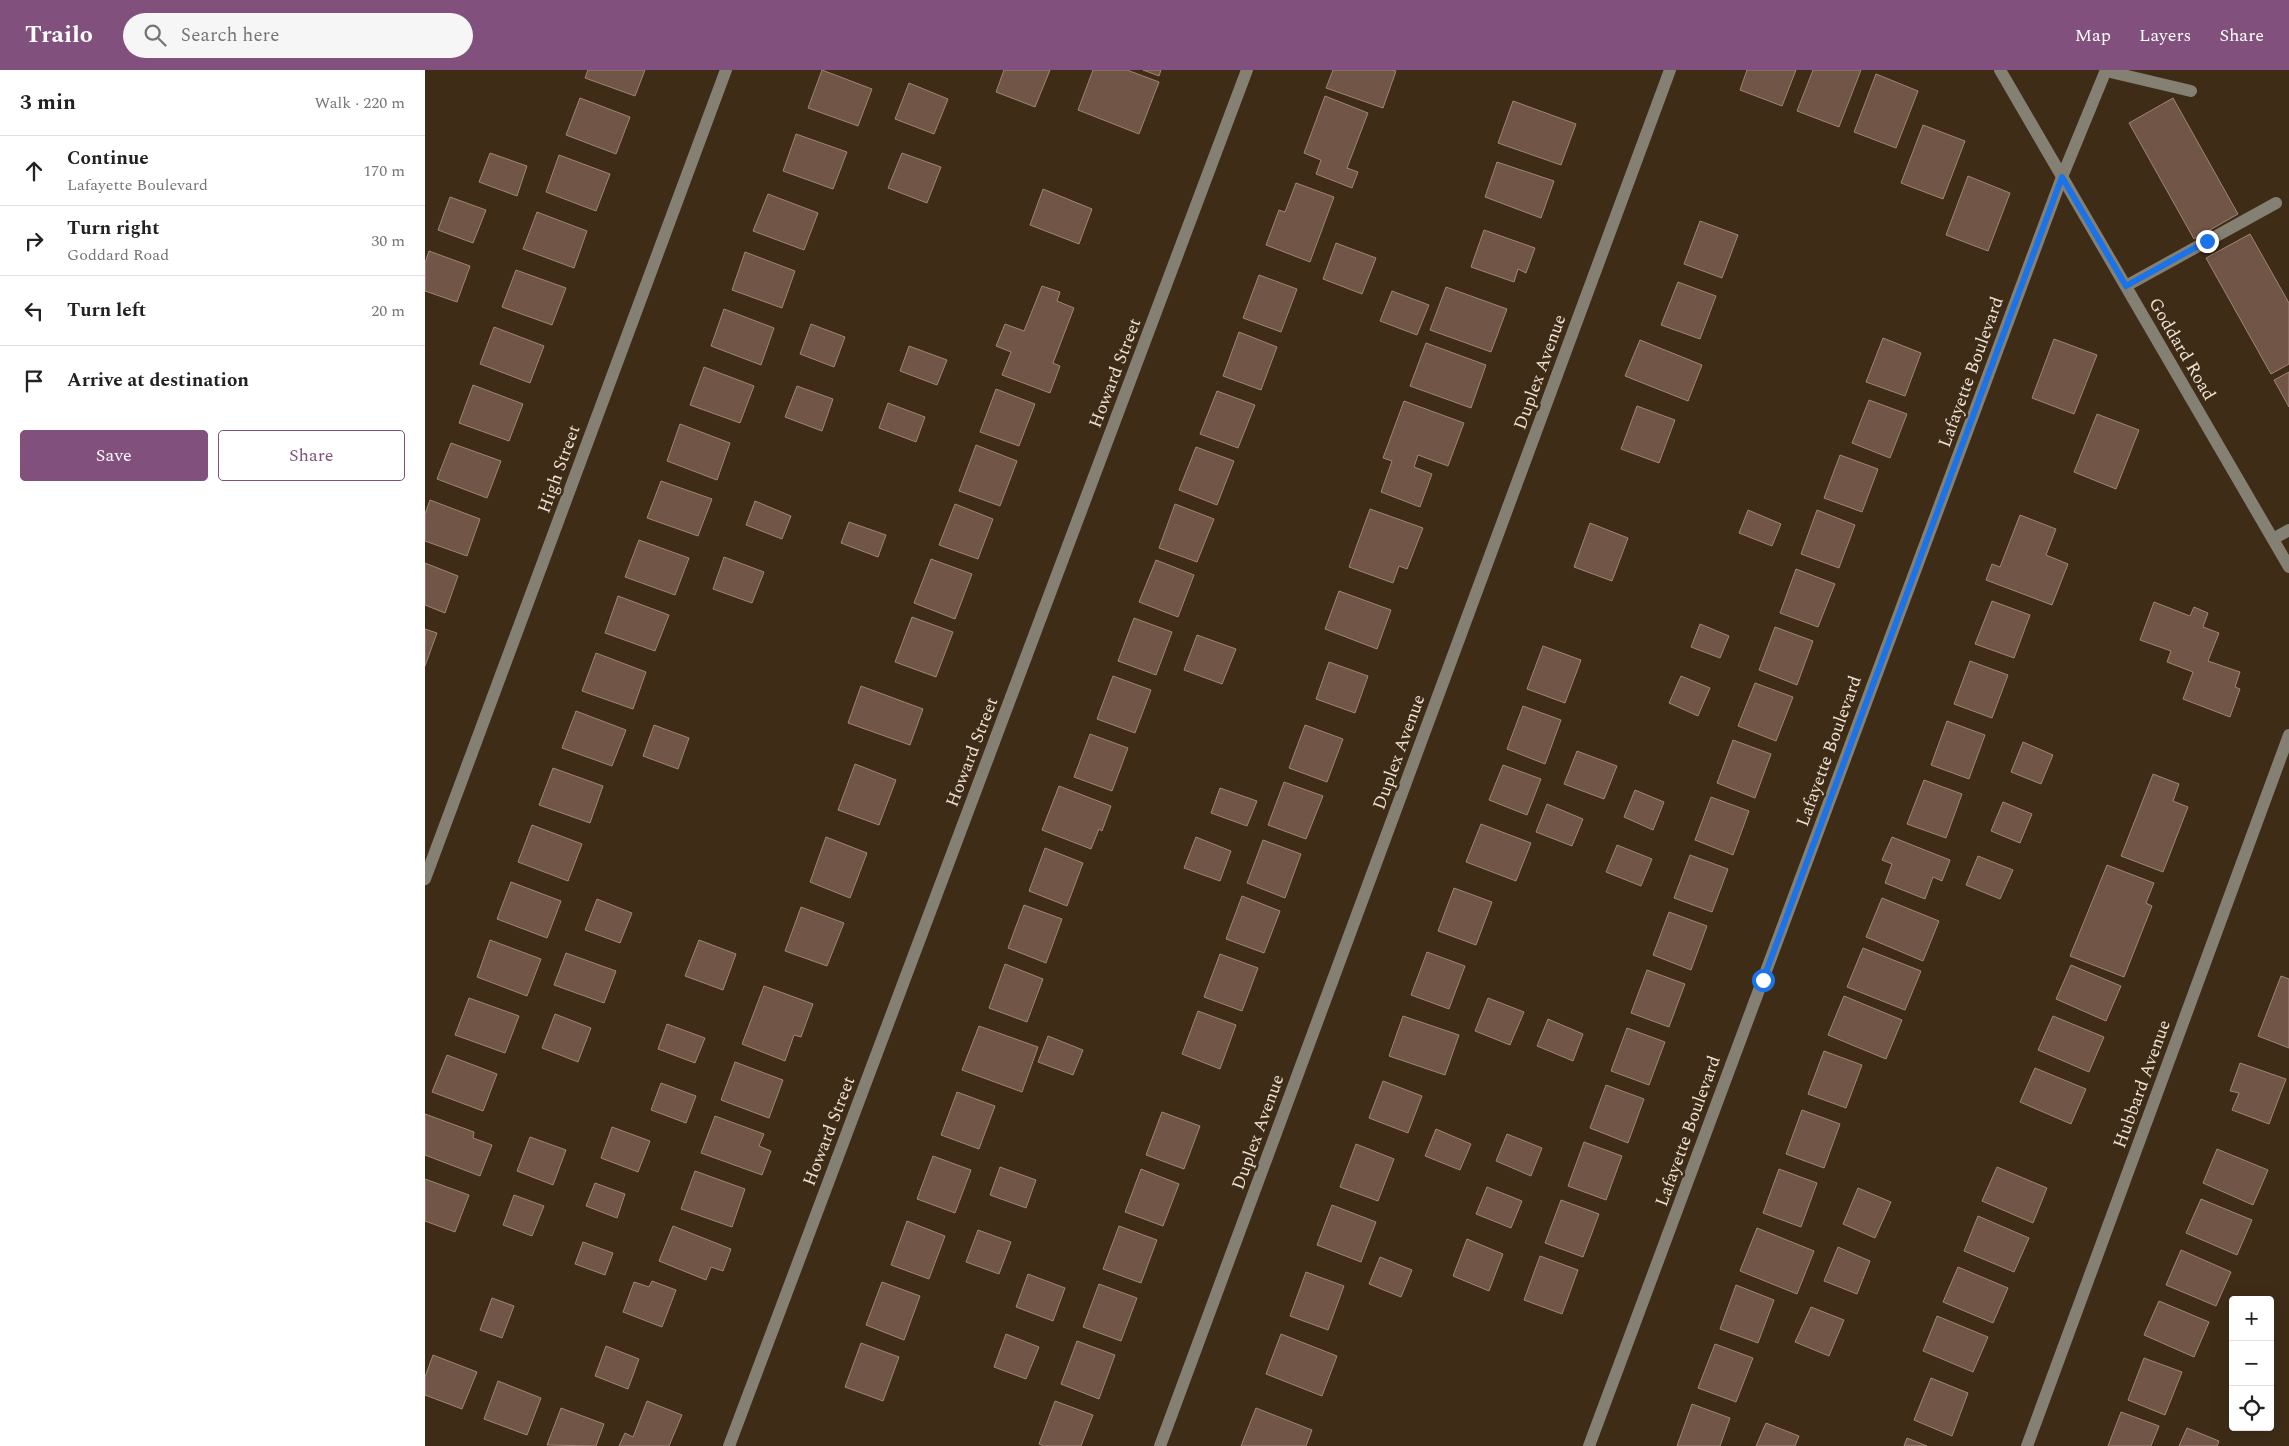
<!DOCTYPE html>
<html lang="en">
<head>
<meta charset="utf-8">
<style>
  :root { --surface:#fff; --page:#f6f6f6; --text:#222; --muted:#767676; --line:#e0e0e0; --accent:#82507c }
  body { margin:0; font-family:Spectral,serif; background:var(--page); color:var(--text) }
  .controls { position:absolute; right:15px; bottom:15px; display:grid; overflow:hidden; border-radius:5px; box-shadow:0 5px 20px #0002 }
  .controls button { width:45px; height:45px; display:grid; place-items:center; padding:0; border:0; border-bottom:1px solid var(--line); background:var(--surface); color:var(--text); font:25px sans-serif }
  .stop { position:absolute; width:15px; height:15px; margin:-11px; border:4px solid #1a73e8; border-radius:50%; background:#fff }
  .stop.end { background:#1a73e8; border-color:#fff; box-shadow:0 1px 5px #0008 }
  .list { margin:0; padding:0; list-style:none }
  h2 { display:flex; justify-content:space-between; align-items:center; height:65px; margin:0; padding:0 20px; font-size:21px }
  h2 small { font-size:16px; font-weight:400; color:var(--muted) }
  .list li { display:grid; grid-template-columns:32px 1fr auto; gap:15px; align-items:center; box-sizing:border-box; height:70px; padding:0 20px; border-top:1px solid var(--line) }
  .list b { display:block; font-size:19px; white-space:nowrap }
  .list p { margin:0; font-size:16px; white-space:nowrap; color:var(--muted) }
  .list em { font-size:16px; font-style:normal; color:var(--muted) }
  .actions { display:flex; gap:10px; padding:15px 20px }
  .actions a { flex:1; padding:11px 0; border:1px solid var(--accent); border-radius:5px; text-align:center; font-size:18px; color:var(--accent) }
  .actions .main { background:var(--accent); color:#fff }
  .icon { flex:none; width:28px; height:28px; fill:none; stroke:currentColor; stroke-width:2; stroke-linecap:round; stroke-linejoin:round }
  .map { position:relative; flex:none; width:1864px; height:1376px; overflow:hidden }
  header { display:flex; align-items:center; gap:30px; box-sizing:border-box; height:70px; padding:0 25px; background:var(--accent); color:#fff }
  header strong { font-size:24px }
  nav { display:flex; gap:28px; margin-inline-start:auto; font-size:18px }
  .search { width:350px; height:45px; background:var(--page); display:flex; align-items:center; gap:12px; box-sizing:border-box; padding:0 18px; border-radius:28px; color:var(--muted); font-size:19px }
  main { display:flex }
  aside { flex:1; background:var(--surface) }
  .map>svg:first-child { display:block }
</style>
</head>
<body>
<header>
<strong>Trailo</strong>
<div class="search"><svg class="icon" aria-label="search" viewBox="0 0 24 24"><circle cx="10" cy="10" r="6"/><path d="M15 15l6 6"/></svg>Search here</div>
<nav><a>Map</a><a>Layers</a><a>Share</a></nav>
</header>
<main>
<aside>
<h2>3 min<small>Walk · 220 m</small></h2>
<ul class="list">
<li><svg class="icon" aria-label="ahead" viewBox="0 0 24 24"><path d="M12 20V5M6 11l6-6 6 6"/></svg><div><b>Continue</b><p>Lafayette Boulevard</p></div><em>170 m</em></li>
<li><svg class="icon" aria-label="right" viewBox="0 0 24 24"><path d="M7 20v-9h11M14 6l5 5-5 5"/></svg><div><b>Turn right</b><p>Goddard Road</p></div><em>30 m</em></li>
<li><svg class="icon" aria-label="left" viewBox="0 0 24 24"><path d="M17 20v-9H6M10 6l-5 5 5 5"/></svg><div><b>Turn left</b></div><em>20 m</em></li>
<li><svg class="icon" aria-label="arrive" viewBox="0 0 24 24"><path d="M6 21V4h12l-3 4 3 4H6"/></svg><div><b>Arrive at destination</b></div></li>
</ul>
<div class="actions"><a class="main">Save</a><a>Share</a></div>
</aside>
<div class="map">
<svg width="1864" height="1376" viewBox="0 0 1864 1376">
  <rect width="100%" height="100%" fill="#3e2c17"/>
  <g fill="#715648" stroke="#a18474">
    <path d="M163 0H220L210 26 160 8Z"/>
    <path d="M397 0 447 19 433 56 383 38Z"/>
    <path d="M579 0H625L610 37 571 22Z"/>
    <path d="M668 0H702L734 12 714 64 653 40Z"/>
    <path d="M718 0H736L734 6Z"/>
    <path d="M908 0H967L971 1 958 38 901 18Z"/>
    <path d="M1322 0H1371L1357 36 1315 20Z"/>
    <path d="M1388 0H1436L1414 57 1372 41Z"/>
    <path d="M1451 4 1493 21 1471 78 1429 62Z"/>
    <path d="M484 13 523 29 509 64 470 49Z"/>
    <path d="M900 26 943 43 922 98 933 102 927 118 891 104 896 90 879 83Z"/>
    <path d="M155 28 205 47 191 84 141 65Z"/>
    <path d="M1748 28 1813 144 1769 169 1704 53Z"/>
    <path d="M1088 31 1151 54 1136 95 1073 73Z"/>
    <path d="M1498 55 1540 71 1518 129 1476 113Z"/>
    <path d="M371 64 422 82 408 119 358 101Z"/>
    <path d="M65 83 102 96 92 126 54 112Z"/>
    <path d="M477 83 516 97 502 133 463 118Z"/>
    <path d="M134 85 185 104 171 141 121 122Z"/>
    <path d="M1072 92 1129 111 1116 148 1060 127Z"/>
    <path d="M1543 106 1585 123 1563 181 1521 165Z"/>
    <path d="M871 113 909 127 885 192 841 175 854 140 860 142Z"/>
    <path d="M618 119 667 139 654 174 605 155Z"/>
    <path d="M343 124 393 143 379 180 328 161Z"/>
    <path d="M25 127 61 140 48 173 13 160Z"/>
    <path d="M112 142 162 161 149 198 98 179Z"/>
    <path d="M1275 151 1313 165 1297 208 1259 194Z"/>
    <path d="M1059 160 1110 178 1101 203 1093 199 1089 212 1046 197Z"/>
    <path d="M1825 164 1864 233V294L1846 304 1781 188Z"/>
    <path d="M911 173 951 188 937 224 898 209Z"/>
    <path d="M4 181 45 196 32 232 0 221V193Z"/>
    <path d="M320 182 370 201 357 238 307 220Z"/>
    <path d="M91 200 141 218 127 255 77 237Z"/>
    <path d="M834 205 872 219 856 262 818 248Z"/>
    <path d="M1253 212 1291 226 1275 269 1236 255Z"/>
    <path d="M617 216 635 222 632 231 649 238 628 293 635 296 625 323 577 305 586 282 571 276 580 254 599 261Z"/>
    <path d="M1021 217 1082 239 1066 282 1005 260Z"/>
    <path d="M967 221 1004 235 992 265 955 251Z"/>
    <path d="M299 239 349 258 336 295 286 276Z"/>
    <path d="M386 254 420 267 409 297 375 284Z"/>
    <path d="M69 257 119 276 105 313 55 294Z"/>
    <path d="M814 262 852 277 836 320 798 306Z"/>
    <path d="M1458 268 1496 283 1480 326 1441 312Z"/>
    <path d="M1629 269 1672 285 1649 344 1607 328Z"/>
    <path d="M1215 270 1277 295 1263 331 1200 306Z"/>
    <path d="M1001 273 1061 295 1046 338 985 316Z"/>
    <path d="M484 276 522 290 512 315 475 301Z"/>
    <path d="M279 297 329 316 315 353 265 335Z"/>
    <path d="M1864 302V337L1849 310Z"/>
    <path d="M48 315 98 334 84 371 34 353Z"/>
    <path d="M372 316 408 329 397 361 360 347Z"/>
    <path d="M571 319 610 334 594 376 555 362Z"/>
    <path d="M792 321 830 335 813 378 775 364Z"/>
    <path d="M1444 330 1482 344 1465 388 1427 373Z"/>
    <path d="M979 331 1039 353 1023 396 993 385 989 397 1007 404 995 437 956 422 967 391 958 388Z"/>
    <path d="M463 333 500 347 491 372 454 358Z"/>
    <path d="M1212 336 1250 350 1234 393 1196 379Z"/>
    <path d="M1672 344 1714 360 1691 419 1649 402Z"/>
    <path d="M255 354 305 373 292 410 242 391Z"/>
    <path d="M26 373 76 391 62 428 12 409Z"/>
    <path d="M551 375 592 391 575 436 534 421Z"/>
    <path d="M771 377 809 391 792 435 754 420Z"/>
    <path d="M1415 385 1453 399 1437 442 1399 428Z"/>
    <path d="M236 411 287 429 273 466 222 448Z"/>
    <path d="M5 430 55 449 42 486 0 471V444Z"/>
    <path d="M330 431 366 446 357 469 321 455Z"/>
    <path d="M530 434 568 449 553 489 514 475Z"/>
    <path d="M750 434 789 449 772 492 734 478Z"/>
    <path d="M945 439 998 458 982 499 974 496 968 513 924 497Z"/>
    <path d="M1323 440 1356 454 1347 476 1314 463Z"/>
    <path d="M1392 440 1430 455 1414 498 1376 484Z"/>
    <path d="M1595 445 1631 459 1621 485 1643 494 1627 535 1561 510 1567 494 1575 497Z"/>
    <path d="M424 452 461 465 453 487 416 473Z"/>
    <path d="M1165 453 1203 468 1187 511 1149 497Z"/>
    <path d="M214 470 264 488 250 525 200 507Z"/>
    <path d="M299 487 339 502 327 533 288 519Z"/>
    <path d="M506 489 547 504 530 549 489 533Z"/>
    <path d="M731 490 769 505 753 547 714 532Z"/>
    <path d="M0 493 33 506 20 543 0 535Z"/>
    <path d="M1371 499 1410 514 1393 557 1355 543Z"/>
    <path d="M914 521 966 540 952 579 900 559Z"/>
    <path d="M193 526 244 545 230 581 180 563Z"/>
    <path d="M1567 531 1605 545 1589 588 1550 574Z"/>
    <path d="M1729 532 1765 546 1769 537 1783 543 1778 557 1794 563 1783 591 1815 602 1810 617 1815 619 1805 647 1758 629 1768 602 1742 592 1746 581 1715 570Z"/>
    <path d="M487 547 528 562 511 607 470 592Z"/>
    <path d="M709 548 747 562 731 605 693 591Z"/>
    <path d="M1275 554 1304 566 1295 588 1266 577Z"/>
    <path d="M1350 557 1388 571 1372 615 1334 600Z"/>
    <path d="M0 559 12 563 0 596Z"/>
    <path d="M772 565 811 579 797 614 759 600Z"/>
    <path d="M1118 576 1156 590 1140 633 1102 619Z"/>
    <path d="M171 583 221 602 208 639 157 621Z"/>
    <path d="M1545 591 1583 605 1567 648 1529 634Z"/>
    <path d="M904 592 943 606 930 643 891 629Z"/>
    <path d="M688 606 726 620 710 663 672 649Z"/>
    <path d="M1256 606 1285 618 1273 646 1244 633Z"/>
    <path d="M1330 613 1368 627 1351 671 1313 656Z"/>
    <path d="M436 616 498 639 485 675 423 653Z"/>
    <path d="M1098 636 1136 650 1120 694 1082 679Z"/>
    <path d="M151 641 201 660 187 696 137 678Z"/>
    <path d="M1522 651 1560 665 1544 709 1506 695Z"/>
    <path d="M229 655 264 668 253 699 218 686Z"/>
    <path d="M880 655 918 669 902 712 864 698Z"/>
    <path d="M665 664 703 678 687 721 649 707Z"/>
    <path d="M1308 670 1346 684 1330 728 1292 713Z"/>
    <path d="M1598 672 1628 685 1616 714 1586 702Z"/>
    <path d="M1152 681 1192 696 1179 729 1139 714Z"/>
    <path d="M430 694 471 710 454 755 413 740Z"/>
    <path d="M1078 695 1116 709 1102 745 1064 730Z"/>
    <path d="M128 698 178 716 165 753 114 735Z"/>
    <path d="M1728 704 1754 714 1748 731 1763 737 1738 802 1696 786Z"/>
    <path d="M1499 710 1537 724 1521 768 1482 754Z"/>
    <path d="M859 712 898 726 881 769 843 755Z"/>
    <path d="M634 716 686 736 677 761 674 759 666 779 617 760Z"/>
    <path d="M795 718 832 731 822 756 786 743Z"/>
    <path d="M1210 720 1239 732 1228 760 1199 747Z"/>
    <path d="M1286 727 1324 741 1308 785 1270 770Z"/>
    <path d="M1578 732 1607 744 1595 773 1566 761Z"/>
    <path d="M1122 734 1158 749 1147 776 1111 762Z"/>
    <path d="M1056 754 1106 773 1091 811 1041 792Z"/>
    <path d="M107 755 157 774 143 811 93 792Z"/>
    <path d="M401 767 442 783 425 828 385 812Z"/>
    <path d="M771 767 806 781 795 811 759 798Z"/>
    <path d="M1467 767 1525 790 1517 811 1508 807 1500 829 1460 813 1467 794 1457 790Z"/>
    <path d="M838 770 876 784 860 828 822 813Z"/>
    <path d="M1192 775 1227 789 1216 816 1181 802Z"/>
    <path d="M620 778 658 793 642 836 604 821Z"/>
    <path d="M1265 785 1303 799 1287 842 1249 828Z"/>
    <path d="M1553 786 1588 800 1575 829 1541 815Z"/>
    <path d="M1682 795 1729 813 1721 833 1727 836 1699 907 1645 886Z"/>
    <path d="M86 812 136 831 122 868 72 849Z"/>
    <path d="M1029 818 1067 832 1051 875 1013 861Z"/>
    <path d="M817 826 855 841 839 883 801 869Z"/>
    <path d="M1457 828 1514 851 1498 891 1441 867Z"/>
    <path d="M172 829 207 843 195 873 160 860Z"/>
    <path d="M599 835 637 849 621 893 583 878Z"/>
    <path d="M376 837 419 853 402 896 360 881Z"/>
    <path d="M1244 842 1282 856 1266 900 1228 885Z"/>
    <path d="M65 870 116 889 102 926 52 907Z"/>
    <path d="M274 870 311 884 298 920 260 906Z"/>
    <path d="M1438 878 1496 901 1480 940 1422 917Z"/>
    <path d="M1002 882 1040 896 1024 939 986 925Z"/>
    <path d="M141 883 191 901 179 933 129 915Z"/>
    <path d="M795 884 833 898 817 941 779 927Z"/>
    <path d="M580 894 618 909 602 952 564 938Z"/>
    <path d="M1646 895 1696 916 1681 951 1631 929Z"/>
    <path d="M1222 900 1260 914 1244 957 1206 943Z"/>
    <path d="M1856 906 1864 909V978L1833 966Z"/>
    <path d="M339 916 388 934 376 967 369 965 360 991 317 974Z"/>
    <path d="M1419 926 1477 950 1461 989 1403 965Z"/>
    <path d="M44 928 94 946 80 983 30 965Z"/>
    <path d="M1063 928 1099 942 1085 975 1050 961Z"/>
    <path d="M773 941 811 955 795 999 757 984Z"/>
    <path d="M130 944 166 958 153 992 117 978Z"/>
    <path d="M978 946 1034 965 1020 1005 964 986Z"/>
    <path d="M1628 946 1679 967 1664 1002 1613 980Z"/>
    <path d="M1123 949 1158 964 1148 991 1112 976Z"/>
    <path d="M242 954 280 968 270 993 233 979Z"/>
    <path d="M554 956 613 977 597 1022 537 1000Z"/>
    <path d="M1202 958 1240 972 1224 1015 1186 1001Z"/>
    <path d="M623 966 658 980 648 1005 613 992Z"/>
    <path d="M1399 981 1437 995 1421 1038 1383 1024Z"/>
    <path d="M22 985 72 1004 58 1041 7 1022Z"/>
    <path d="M310 992 358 1010 344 1048 296 1030Z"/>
    <path d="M1815 993 1861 1009 1844 1054 1807 1040 1814 1023 1805 1021Z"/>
    <path d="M1610 998 1661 1019 1646 1054 1595 1032Z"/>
    <path d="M958 1011 997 1026 983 1063 944 1048Z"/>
    <path d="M236 1013 271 1026 261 1053 226 1040Z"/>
    <path d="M1181 1015 1219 1029 1203 1073 1165 1058Z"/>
    <path d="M532 1022 570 1036 554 1079 516 1065Z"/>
    <path d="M1377 1040 1415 1054 1399 1098 1361 1084Z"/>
    <path d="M737 1042 775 1056 759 1099 721 1085Z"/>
    <path d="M0 1044 49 1062 48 1068 67 1075 55 1106 0 1085Z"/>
    <path d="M290 1046 339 1064 334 1076 346 1081 337 1105 276 1083Z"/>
    <path d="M187 1057 225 1071 213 1102 176 1088Z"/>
    <path d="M1011 1059 1046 1074 1035 1100 1000 1086Z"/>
    <path d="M1082 1064 1117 1078 1106 1106 1071 1091Z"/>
    <path d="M105 1067 141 1080 128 1115 92 1101Z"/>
    <path d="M1159 1072 1197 1086 1181 1130 1143 1116Z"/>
    <path d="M931 1074 969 1089 953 1131 915 1117Z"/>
    <path d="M1792 1079 1843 1100 1828 1135 1778 1113Z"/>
    <path d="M508 1086 546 1100 530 1143 492 1129Z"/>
    <path d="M575 1097 611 1110 601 1138 565 1125Z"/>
    <path d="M1572 1097 1622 1118 1608 1153 1557 1131Z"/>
    <path d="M716 1099 754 1114 738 1156 700 1142Z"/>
    <path d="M1354 1099 1392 1113 1376 1157 1338 1143Z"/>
    <path d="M270 1101 320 1119 307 1157 256 1139Z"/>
    <path d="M0 1109 44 1125 30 1162 0 1151Z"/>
    <path d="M170 1113 200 1124 192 1148 161 1136Z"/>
    <path d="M1062 1117 1097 1131 1086 1158 1051 1144Z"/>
    <path d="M1433 1118 1466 1132 1450 1168 1418 1154Z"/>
    <path d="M89 1125 119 1136 107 1166 78 1155Z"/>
    <path d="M1776 1129 1827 1150 1812 1185 1761 1163Z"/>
    <path d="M1136 1130 1174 1144 1158 1187 1120 1173Z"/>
    <path d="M907 1135 951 1152 936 1192 892 1175Z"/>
    <path d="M1553 1146 1604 1168 1589 1202 1539 1181Z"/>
    <path d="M482 1151 520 1166 504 1209 466 1195Z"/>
    <path d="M248 1156 306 1179 298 1201 286 1197 281 1210 234 1191Z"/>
    <path d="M694 1156 732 1170 716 1213 678 1199Z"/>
    <path d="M1332 1158 1389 1181 1372 1224 1315 1201Z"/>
    <path d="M553 1160 586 1172 574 1204 541 1192Z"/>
    <path d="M1042 1169 1078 1184 1064 1221 1028 1206Z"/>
    <path d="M158 1172 188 1183 180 1205 150 1194Z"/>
    <path d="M1413 1177 1445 1191 1432 1224 1399 1211Z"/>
    <path d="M1756 1180 1806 1202 1791 1236 1741 1215Z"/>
    <path d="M1115 1186 1153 1200 1137 1244 1099 1230Z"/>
    <path d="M955 1187 987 1200 976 1227 944 1214Z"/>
    <path d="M1533 1197 1583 1218 1568 1253 1518 1232Z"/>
    <path d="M881 1202 919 1216 903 1260 865 1246Z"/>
    <path d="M603 1204 640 1218 628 1251 591 1237Z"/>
    <path d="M227 1211 251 1220 237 1257 198 1242 209 1212 224 1217Z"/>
    <path d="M457 1212 495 1226 479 1270 441 1255Z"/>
    <path d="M674 1214 712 1228 696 1271 658 1257Z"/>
    <path d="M1311 1215 1349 1230 1333 1273 1295 1259Z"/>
    <path d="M67 1228 89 1236 77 1268 55 1260Z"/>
    <path d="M1734 1231 1784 1252 1769 1287 1719 1265Z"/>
    <path d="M1386 1237 1419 1250 1404 1286 1370 1272Z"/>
    <path d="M1512 1246 1563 1267 1548 1302 1498 1281Z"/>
    <path d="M581 1264 614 1277 601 1309 569 1297Z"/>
    <path d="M856 1264 912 1286 897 1326 841 1304Z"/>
    <path d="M652 1271 690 1285 674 1329 636 1314Z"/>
    <path d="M436 1273 474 1287 458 1331 420 1317Z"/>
    <path d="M1290 1274 1328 1288 1311 1332 1273 1318Z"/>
    <path d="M181 1276 214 1289 203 1319 170 1306Z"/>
    <path d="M8 1285 52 1302 37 1339 0 1325V1307Z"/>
    <path d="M1719 1288 1757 1302 1740 1345 1703 1330Z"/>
    <path d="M1506 1308 1543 1323 1527 1366 1489 1350Z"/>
    <path d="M73 1311 116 1328 102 1365 59 1349Z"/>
    <path d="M222 1331 257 1345 244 1376H194L200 1363 208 1367Z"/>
    <path d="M630 1331 668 1345 656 1376H619L614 1374Z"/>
    <path d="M1267 1334 1305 1348 1295 1376H1252Z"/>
    <path d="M136 1338 179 1354 171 1376 122 1375Z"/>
    <path d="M831 1338 887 1360 881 1376H816Z"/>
    <path d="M1696 1342 1734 1356 1726 1376H1683Z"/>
    <path d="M1341 1353 1374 1366 1370 1376H1331Z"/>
    <path d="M1762 1358 1794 1371 1792 1376H1754Z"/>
    <path d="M1482 1368 1502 1376H1479Z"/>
  </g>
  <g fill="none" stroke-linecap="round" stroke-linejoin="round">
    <g stroke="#848073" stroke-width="12">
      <path d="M1575 0 1864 497"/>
      <path d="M1681 1 1766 21"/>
      <path d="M1701 216 1851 133"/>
      <path d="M1848 469 1864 460"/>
      <path d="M0 809 301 0"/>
      <path d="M304 1376 822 0"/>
      <path d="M735 1376 1245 0"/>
      <path d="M1164 1376 1637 107 1681 0"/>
      <path d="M1602 1376 1864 665"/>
    </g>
  </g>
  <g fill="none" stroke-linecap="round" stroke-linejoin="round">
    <path stroke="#1a73e8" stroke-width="6" d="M1338 910 1637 107 1701 216 1782 171"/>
  </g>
  <g text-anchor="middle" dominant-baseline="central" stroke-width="5" stroke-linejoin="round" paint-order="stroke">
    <g font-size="18" fill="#ede2d5" stroke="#3e2c17">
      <text transform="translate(1757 279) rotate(60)">Goddard Road</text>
      <text transform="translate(1115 302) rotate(-70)">Duplex Avenue</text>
      <text transform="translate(1546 302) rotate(-70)">Lafayette Boulevard</text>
      <text transform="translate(690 303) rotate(-69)">Howard Street</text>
      <text transform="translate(134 399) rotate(-70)">High Street</text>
      <text transform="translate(1404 681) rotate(-70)">Lafayette Boulevard</text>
      <text transform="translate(547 682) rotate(-69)">Howard Street</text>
      <text transform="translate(974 682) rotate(-70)">Duplex Avenue</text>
      <text transform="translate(1717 1014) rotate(-70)">Hubbard Avenue</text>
      <text transform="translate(404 1061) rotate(-69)">Howard Street</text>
      <text transform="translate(1263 1061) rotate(-70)">Lafayette Boulevard</text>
      <text transform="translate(833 1062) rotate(-70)">Duplex Avenue</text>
    </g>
  </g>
</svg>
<div class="controls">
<button>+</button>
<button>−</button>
<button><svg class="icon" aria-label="locate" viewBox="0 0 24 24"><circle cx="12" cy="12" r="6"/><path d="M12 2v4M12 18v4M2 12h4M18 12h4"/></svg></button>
</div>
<div class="stop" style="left:1338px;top:910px"></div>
<div class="stop end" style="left:1782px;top:171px"></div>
</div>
</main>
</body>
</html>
